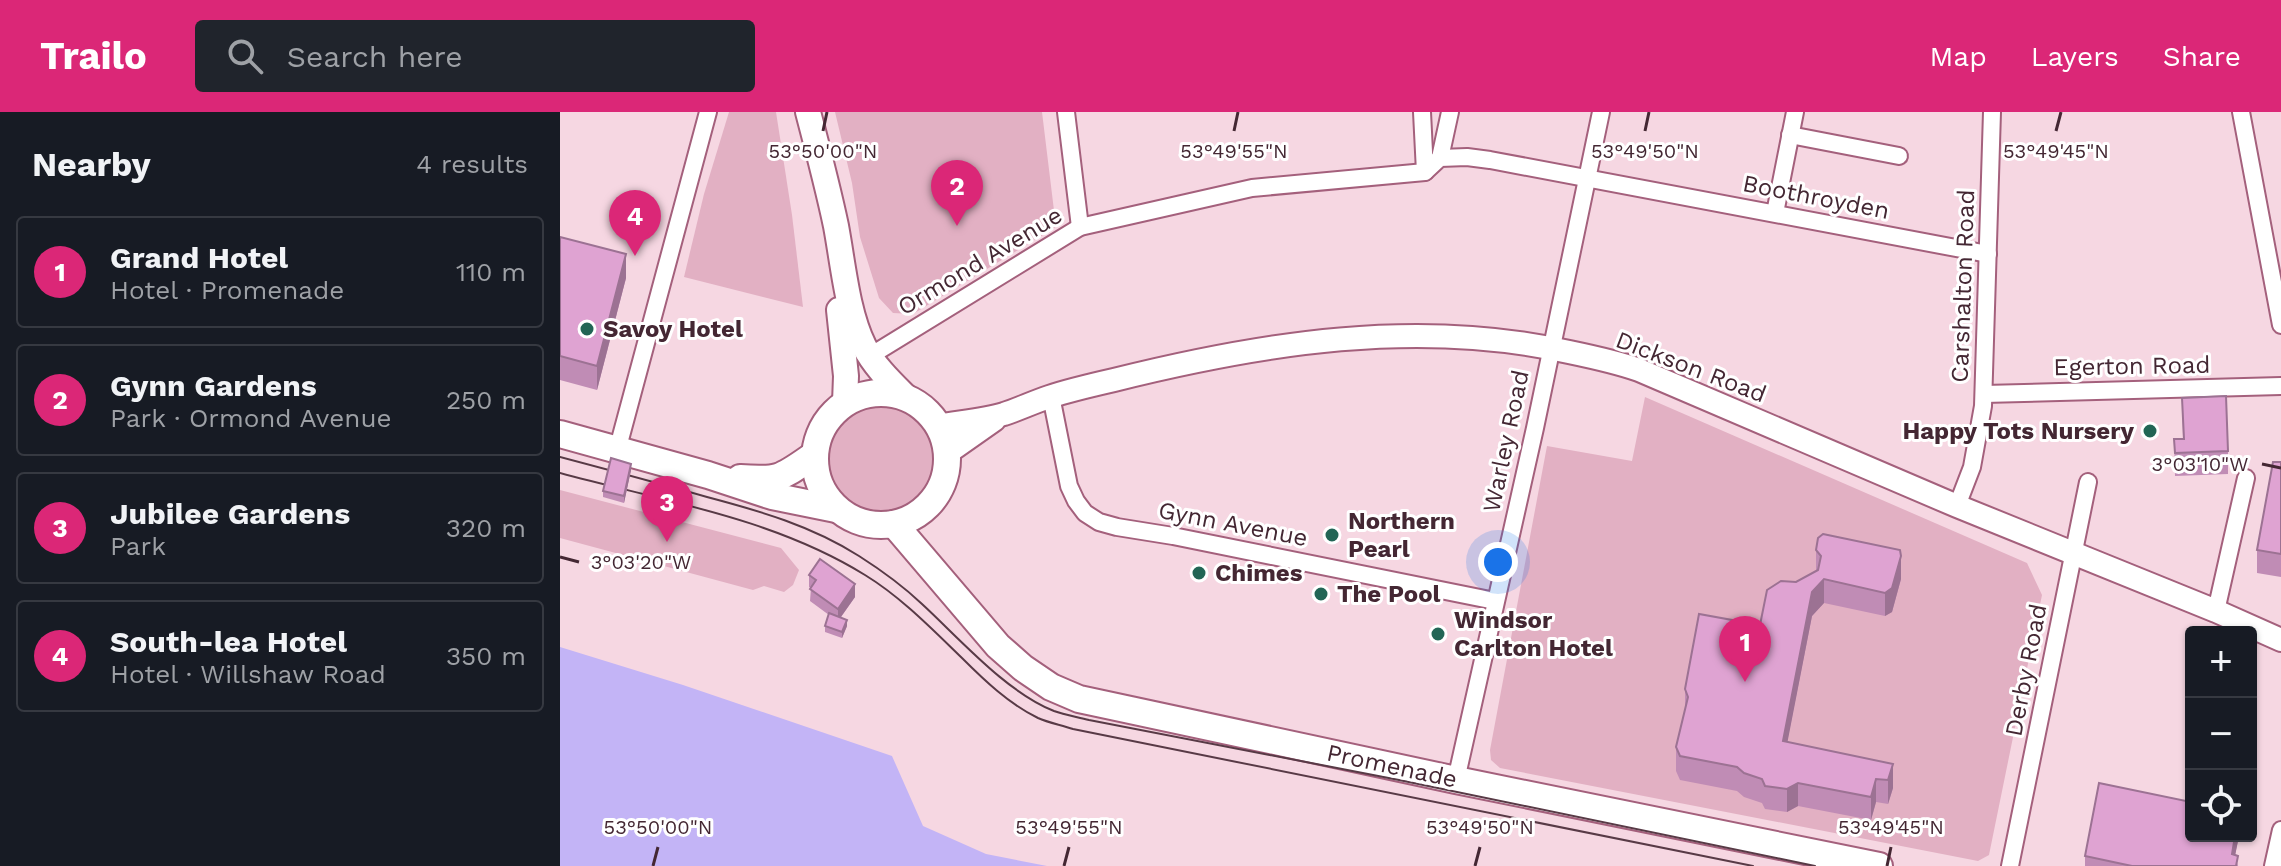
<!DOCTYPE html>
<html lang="en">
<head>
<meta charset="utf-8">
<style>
  :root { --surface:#171b24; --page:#20242c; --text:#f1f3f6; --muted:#9ea1a6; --line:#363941; --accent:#db2777 }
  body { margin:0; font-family:"Work Sans",sans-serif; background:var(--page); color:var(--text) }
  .controls { position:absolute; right:24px; bottom:24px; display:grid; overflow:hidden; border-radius:8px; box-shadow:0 2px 6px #0004 }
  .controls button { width:72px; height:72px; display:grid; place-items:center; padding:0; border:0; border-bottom:2px solid var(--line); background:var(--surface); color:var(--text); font:40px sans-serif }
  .you { position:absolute; left:938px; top:450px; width:28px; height:28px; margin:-20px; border:6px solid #fff; border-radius:50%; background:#1a73e8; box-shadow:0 0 0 12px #1a73e833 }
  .badge { display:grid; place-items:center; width:52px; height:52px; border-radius:50%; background:var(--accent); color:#fff; font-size:26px; font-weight:700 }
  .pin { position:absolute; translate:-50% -66px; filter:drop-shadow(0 2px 4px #0008) }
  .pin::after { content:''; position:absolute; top:42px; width:28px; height:24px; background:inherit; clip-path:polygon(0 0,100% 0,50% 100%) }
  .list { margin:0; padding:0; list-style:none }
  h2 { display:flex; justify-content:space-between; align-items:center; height:104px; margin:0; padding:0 32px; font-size:34px }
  h2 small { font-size:26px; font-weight:400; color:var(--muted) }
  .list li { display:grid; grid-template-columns:52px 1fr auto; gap:24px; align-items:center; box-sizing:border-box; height:112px; margin:0 16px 16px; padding:0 16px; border:2px solid var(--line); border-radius:8px }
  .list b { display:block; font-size:30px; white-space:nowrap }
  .list p { margin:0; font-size:26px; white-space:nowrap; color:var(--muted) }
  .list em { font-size:26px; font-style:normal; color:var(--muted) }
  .icon { flex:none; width:44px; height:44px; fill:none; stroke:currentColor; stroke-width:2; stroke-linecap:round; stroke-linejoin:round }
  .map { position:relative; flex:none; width:1721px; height:754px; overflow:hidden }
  header { display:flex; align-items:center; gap:48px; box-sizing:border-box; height:112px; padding:0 40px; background:var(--accent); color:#fff }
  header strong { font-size:38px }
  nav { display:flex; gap:44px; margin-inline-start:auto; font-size:28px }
  .search { width:560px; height:72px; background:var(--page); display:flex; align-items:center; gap:20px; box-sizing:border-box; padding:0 28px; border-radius:8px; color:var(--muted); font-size:30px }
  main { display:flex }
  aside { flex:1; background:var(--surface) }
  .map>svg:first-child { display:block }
</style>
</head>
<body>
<header>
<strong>Trailo</strong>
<div class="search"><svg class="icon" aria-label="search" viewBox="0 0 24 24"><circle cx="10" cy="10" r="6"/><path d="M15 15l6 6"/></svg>Search here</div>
<nav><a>Map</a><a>Layers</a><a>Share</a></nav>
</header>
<main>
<aside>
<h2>Nearby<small>4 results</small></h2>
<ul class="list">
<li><span class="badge">1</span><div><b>Grand Hotel</b><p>Hotel · Promenade</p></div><em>110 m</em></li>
<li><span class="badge">2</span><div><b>Gynn Gardens</b><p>Park · Ormond Avenue</p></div><em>250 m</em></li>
<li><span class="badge">3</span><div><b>Jubilee Gardens</b><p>Park</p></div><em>320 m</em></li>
<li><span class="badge">4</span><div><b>South-lea Hotel</b><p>Hotel · Willshaw Road</p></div><em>350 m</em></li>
</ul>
</aside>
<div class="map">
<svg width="1721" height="754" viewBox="0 0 1721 754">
  <rect width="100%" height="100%" fill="#f6d7e2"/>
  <g fill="#e2b0c3">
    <path d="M169 0H216L232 103 243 195 124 165 144 82Z"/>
    <path d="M275 0H482L496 115 353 202 333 201 319 186 300 125 292 71Z"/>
    <path d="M1085 285 1467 451 1482 483 1429 743 1418 749 940 656 931 648 930 638 987 334 1072 349Z"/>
    <circle cx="320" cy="347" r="55"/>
    <path d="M0 378 221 436 239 458 233 473 224 480 204 474 193 478 0 426Z"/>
  </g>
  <path fill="#c3b4f6" d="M0 535 123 573 332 644 363 714 426 742 487 754H0Z"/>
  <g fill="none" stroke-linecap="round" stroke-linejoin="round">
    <g stroke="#a4607c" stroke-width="20">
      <g id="minor">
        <path d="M506 0 520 115"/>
        <path d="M862 0 865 60"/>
        <path d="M1681 0 1721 213"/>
        <path d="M1230 23 1339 44"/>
        <path d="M880 46 890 0"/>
        <path d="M1215 101 1235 0"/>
        <path d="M310 244 520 115 692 76 865 60 880 46 907 45 930 48 1428 142"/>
        <path d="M1424 282 1721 274"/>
        <path d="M491 284 509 374 516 389 525 401 539 410 557 415 613 424 935 489"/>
        <path d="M57 339 148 0"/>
        <path d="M1397 394 1412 355 1423 294 1432 0"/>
        <path d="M1656 499 1686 366"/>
        <path d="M896 668 975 316 1041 0"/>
        <path d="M1450 754 1528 370"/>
        <path d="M1713 754 1721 718"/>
      </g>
    </g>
    <g stroke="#a4607c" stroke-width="26">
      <g id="tertiary">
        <path d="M378 314C400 310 423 308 444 302 459 297 474 290 489 285 510 278 532 273 554 268 702 231 858 206 1009 240 1033 245 1057 250 1079 258L1397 394 1656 499 1721 528"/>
        <path d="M387 341 434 308"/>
      </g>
    </g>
    <g stroke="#a4607c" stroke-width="28">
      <g id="secondary">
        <path d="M248 0C258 38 268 76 276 114 283 151 287 200 304 234 314 254 331 270 347 286"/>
        <path d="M279 198 286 264 285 291"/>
      </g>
    </g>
    <g stroke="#a4607c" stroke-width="30">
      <g id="primary">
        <circle cx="321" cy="347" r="66"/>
        <path d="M0 322 148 363 212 384 276 397"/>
        <path d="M180 366C220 369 221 366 254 343"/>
        <path d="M334 412 438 534 463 556 491 575 519 587 896 668 1319 754"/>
      </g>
    </g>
    <use href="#minor" stroke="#fff" stroke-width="16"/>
    <use href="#tertiary" stroke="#fff" stroke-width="22"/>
    <use href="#secondary" stroke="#fff" stroke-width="24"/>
    <use href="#primary" stroke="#fff" stroke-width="26"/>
    <g stroke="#583a46" stroke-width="2">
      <path d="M0 345C49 358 98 371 147 385 200 399 252 414 299 444 321 458 343 474 362 492 400 527 446 580 494 599 505 603 518 605 529 608L839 668 1255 754"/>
      <path d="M0 361C103 389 213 406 305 463 341 485 372 517 402 546 424 568 449 592 478 606 489 611 502 613 513 617L1193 754"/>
    </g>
  </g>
  <g fill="#c08cb5">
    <path d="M0 125 66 166 37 278 0 268Z"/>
    <path d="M1622 286 1668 339V362L1615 364 1614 327H1623Z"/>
    <path d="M1721 350V465L1697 461V438Z"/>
    <path d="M71 358 64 391 43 385V379Z"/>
    <path d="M1256 438 1341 467 1332 500 1325 504 1264 491 1252 504 1227 630 1333 652V676L1328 692 1316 690 1311 708 1238 694 1227 700 1205 697 1202 691 1184 685 1177 679 1120 668 1116 659V635L1125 597V577L1200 513 1236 470 1256 459Z"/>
    <path d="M249 463 295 485 281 505 287 514 282 526 265 520V514L269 503 250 489 251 476 249 475Z"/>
    <path d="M1679 724 1675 743 1678 754H1525V744Z"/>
  </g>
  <g fill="#9c7293">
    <path d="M66 142V166L37 278V254Z"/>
    <path d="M71 352V358L64 391V384Z"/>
    <path d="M1341 444V467L1332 500 1325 504V481Z"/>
    <path d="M1264 467V491L1252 504 1223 653V629L1252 480Z"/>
    <path d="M295 472V485L278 509V497Z"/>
    <path d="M287 508V514L282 526V520Z"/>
    <path d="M1333 652V676L1328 692V668Z"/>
    <path d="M1316 667V690L1311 708V685Z"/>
    <path d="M1238 671V694L1227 700V677Z"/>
    <path d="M1675 724H1679L1673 754 1672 742Z"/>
  </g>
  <g fill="#dfa3d2" stroke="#9c7293" stroke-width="2">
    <path d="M0 125 66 142 37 254 0 244Z"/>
    <path d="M1666 284 1668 339 1615 341 1614 327H1624L1622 286Z"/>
    <path d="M51 346 71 352 64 384 43 379Z"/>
    <path d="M1713 350H1721V442L1697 438Z"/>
    <path d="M1263 422 1340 438 1341 444 1332 476 1325 481 1264 467 1252 480 1223 629 1333 652 1328 668 1316 667 1311 685 1238 671 1227 677 1205 674 1202 667 1184 661 1177 655 1120 644 1116 635 1128 585 1125 577 1139 502 1200 513 1207 478 1221 469 1236 470 1258 458 1261 444 1256 438 1258 426Z"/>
    <path d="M260 447 295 472 278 497 250 477 256 468 249 463Z"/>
    <path d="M269 501 287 508 282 520 265 514Z"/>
    <path d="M1539 671 1631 690V724H1675L1672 742 1678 744 1676 754H1572L1525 744Z"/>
  </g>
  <path fill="none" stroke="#442733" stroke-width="3" d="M263 19 267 0M674 19 678 0M1085 19 1089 0M1496 19 1501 0M1702 352 1721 356M0 445 19 450M93 754 98 735M504 754 509 735M915 754 920 735M1327 754 1331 735"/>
  <g fill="#226555" stroke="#fff" stroke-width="3">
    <circle cx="27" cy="217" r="8"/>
    <circle cx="1590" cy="319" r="8"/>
    <circle cx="772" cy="423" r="8"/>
    <circle cx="639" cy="461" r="8"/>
    <circle cx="761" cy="482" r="8"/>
    <circle cx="878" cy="522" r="8"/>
  </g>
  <g text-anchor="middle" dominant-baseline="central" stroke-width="6" stroke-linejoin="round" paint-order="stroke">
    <g font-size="24" fill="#442733" stroke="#fff">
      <text transform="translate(1256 85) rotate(11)">Boothroyden</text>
      <text transform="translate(420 149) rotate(-31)">Ormond Avenue</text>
      <text transform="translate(1403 174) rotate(-88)">Carshalton Road</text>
      <text transform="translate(1572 254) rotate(-1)">Egerton Road</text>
      <text transform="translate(1131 255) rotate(21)">Dickson Road</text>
      <text transform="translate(946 329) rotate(-78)">Warley Road</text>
      <text transform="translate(673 412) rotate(11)">Gynn Avenue</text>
      <text transform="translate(1466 558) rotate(-79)">Derby Road</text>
      <text transform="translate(832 654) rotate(12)">Promenade</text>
    </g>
    <g font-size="24" font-weight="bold" fill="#442733" stroke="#fff" text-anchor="start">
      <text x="43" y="217">Savoy Hotel</text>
      <text x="1574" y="319" text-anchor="end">Happy Tots Nursery</text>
      <text x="788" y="409">Northern<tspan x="788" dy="28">Pearl</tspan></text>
      <text x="655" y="461">Chimes</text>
      <text x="777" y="482">The Pool</text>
      <text x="894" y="508">Windsor<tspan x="894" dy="28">Carlton Hotel</tspan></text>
    </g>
  </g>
  <g font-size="20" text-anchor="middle" fill="#442733" stroke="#fff" stroke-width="6" stroke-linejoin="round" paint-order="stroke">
    <text x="263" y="46">53°50'00"N</text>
    <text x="674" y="46">53°49'55"N</text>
    <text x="1085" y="46">53°49'50"N</text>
    <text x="1496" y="46">53°49'45"N</text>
    <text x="1640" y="359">3°03'10"W</text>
    <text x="81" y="457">3°03'20"W</text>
    <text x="98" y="722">53°50'00"N</text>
    <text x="509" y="722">53°49'55"N</text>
    <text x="920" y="722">53°49'50"N</text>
    <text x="1331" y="722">53°49'45"N</text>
  </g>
</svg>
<div class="controls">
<button>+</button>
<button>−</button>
<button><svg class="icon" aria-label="locate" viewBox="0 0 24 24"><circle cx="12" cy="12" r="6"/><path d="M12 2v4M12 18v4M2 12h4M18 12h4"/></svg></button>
</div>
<div class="you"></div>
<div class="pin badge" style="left:1185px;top:570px">1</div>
<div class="pin badge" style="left:397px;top:114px">2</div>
<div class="pin badge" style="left:107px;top:430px">3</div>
<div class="pin badge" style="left:75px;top:144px">4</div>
</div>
</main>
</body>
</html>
